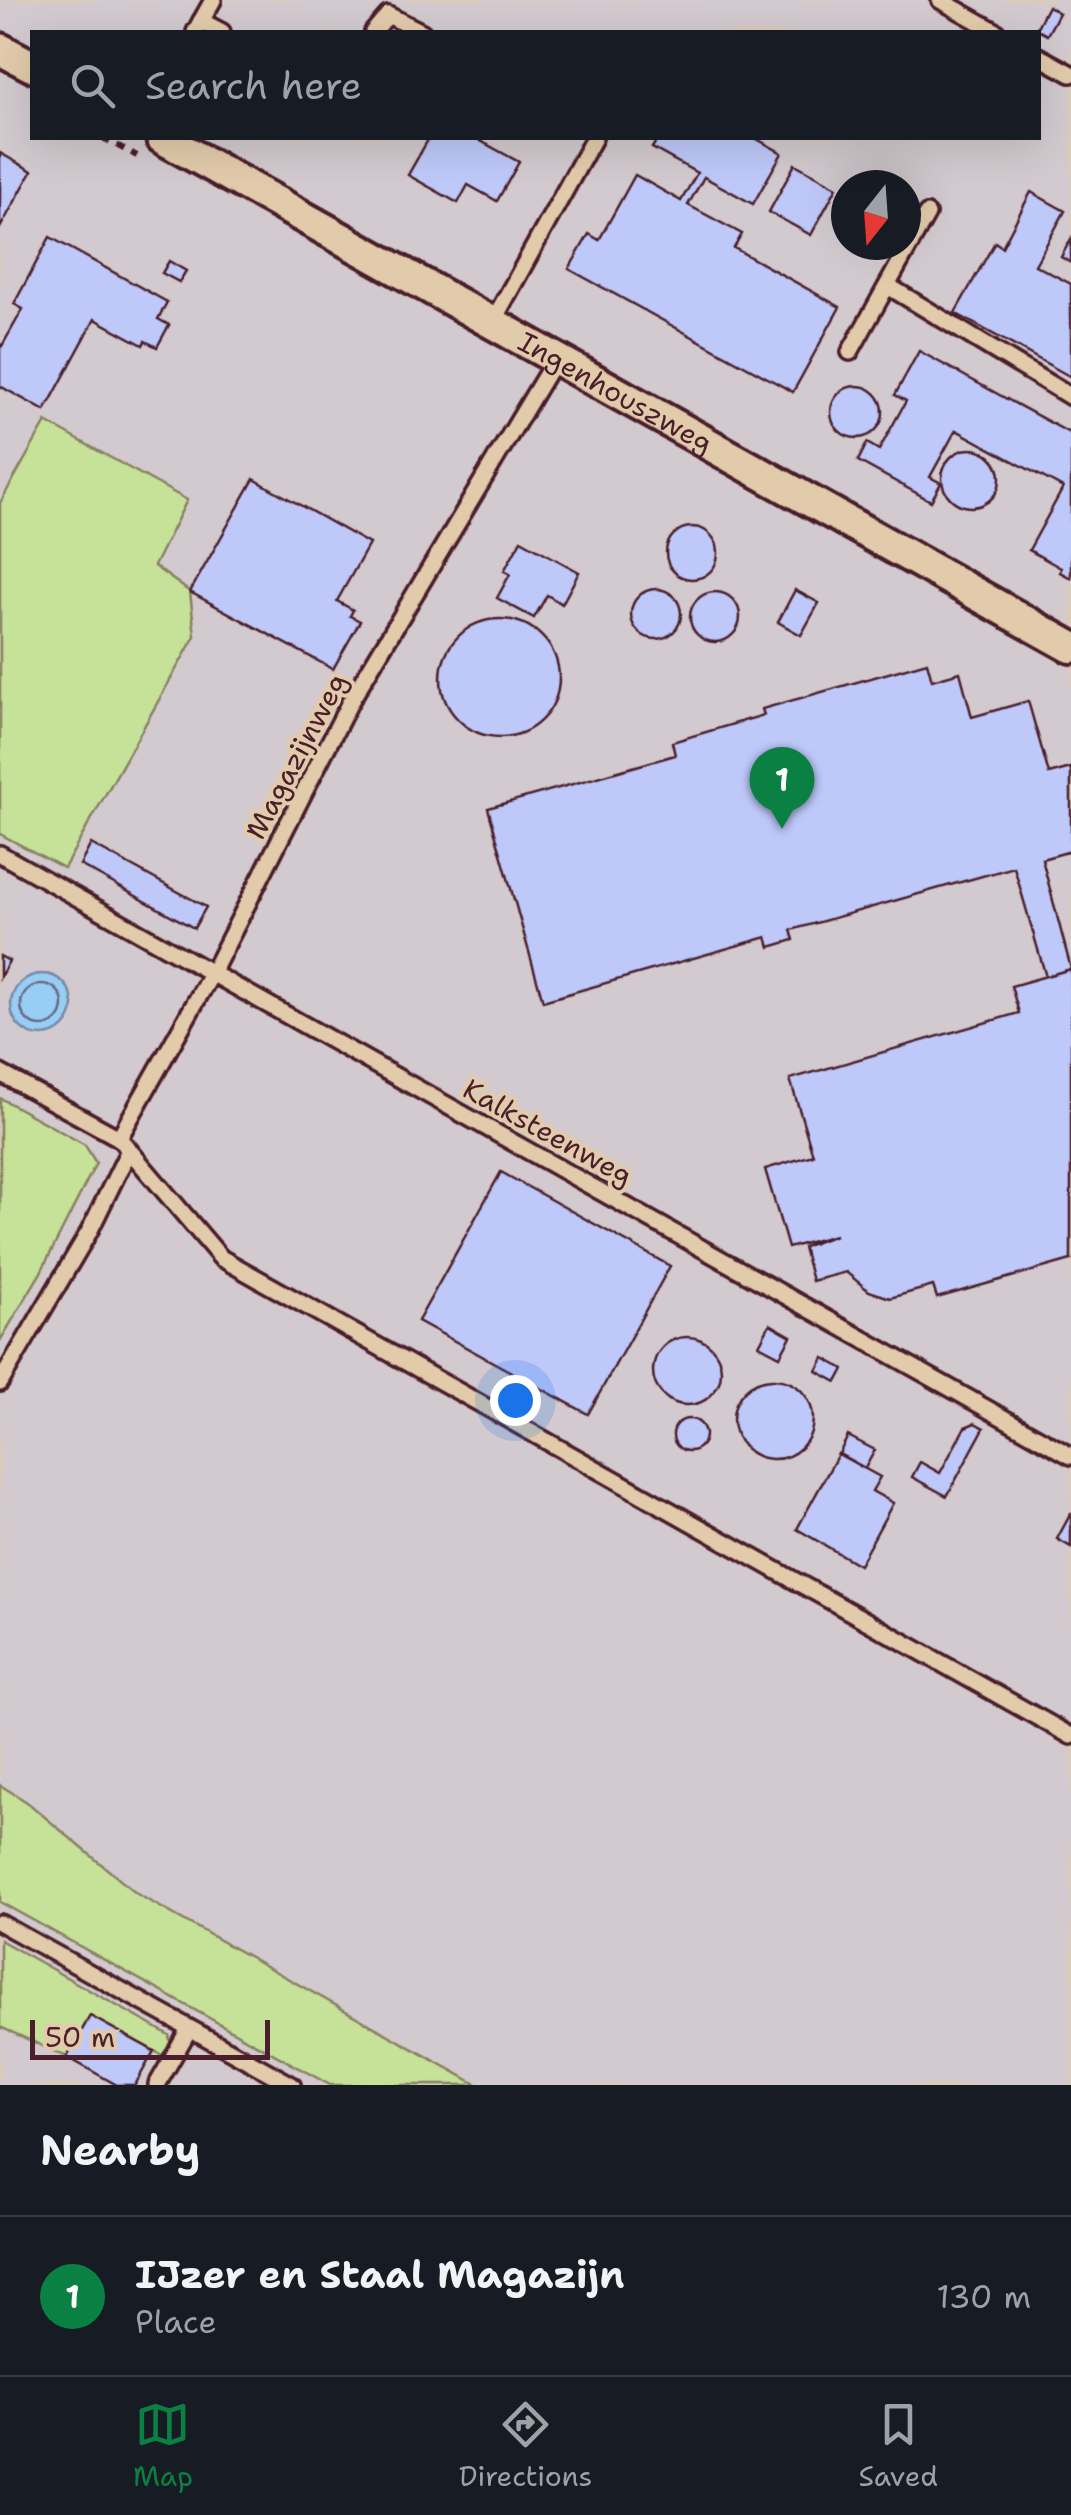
<!DOCTYPE html>
<html lang="en">
<head>
<meta charset="utf-8">
<style>
  :root { --surface:#171b24; --page:#242831; --text:#f1f3f6; --muted:#9ea1a6; --line:#363941; --accent:#0b8043 }
  body { margin:0; font-family:"Shantell Sans",sans-serif; background:var(--page); color:var(--text) }
  .compass { position:absolute; left:831px; top:170px; width:90px; height:90px; border-radius:50%; background:var(--surface); box-shadow:0 10px 40px #0002; rotate:197deg }
  .scale { position:absolute; left:30px; bottom:25px; width:240px; box-sizing:border-box; padding-left:10px; border:5px solid #4a1f2b; border-top:0; font-size:28px; line-height:35px; white-space:nowrap; color:#4a1f2b; -webkit-text-stroke:8px #e2cbab; paint-order:stroke }
  .you { position:absolute; left:515px; top:1400px; width:35px; height:35px; margin:-25px; border:8px solid #fff; border-radius:50%; background:#1a73e8; box-shadow:0 0 0 15px #1a73e833 }
  .badge { display:grid; place-items:center; width:65px; height:65px; border-radius:50%; background:var(--accent); color:#fff; font-size:32px; font-weight:700 }
  .pin { position:absolute; translate:-50% -82px; filter:drop-shadow(0 2px 5px #0008) }
  .pin::after { content:''; position:absolute; top:52px; width:35px; height:30px; background:inherit; clip-path:polygon(0 0,100% 0,50% 100%) }
  .list { margin:0; padding:0; list-style:none }
  h2 { display:flex; justify-content:space-between; align-items:center; height:130px; margin:0; padding:0 40px; font-size:42px }
  h2 small { font-size:32px; font-weight:400; color:var(--muted) }
  .list li { display:grid; grid-template-columns:65px 1fr auto; gap:30px; align-items:center; box-sizing:border-box; height:160px; padding:0 40px; border-top:2px solid var(--line) }
  .list b { display:block; font-size:38px; white-space:nowrap }
  .list p { margin:0; font-size:32px; white-space:nowrap; color:var(--muted) }
  .list em { font-size:32px; font-style:normal; color:var(--muted) }
  .icon { flex:none; width:55px; height:55px; fill:none; stroke:currentColor; stroke-width:2; stroke-linecap:round; stroke-linejoin:round }
  .map { position:relative; flex:none; width:1071px; height:2085px; overflow:hidden }
  .search { position:absolute; background:var(--surface); box-shadow:0 10px 40px #0002; left:30px; right:30px; top:30px; height:110px; display:flex; align-items:center; gap:25px; box-sizing:border-box; padding:0 35px; border-radius:0px; color:var(--muted); font-size:38px }
  .sheet { height:290px; background:var(--surface) }
  nav { display:flex; justify-content:space-around; align-items:center; box-sizing:border-box; height:140px; border-top:2px solid var(--line); background:var(--surface); font-size:28px; color:var(--muted) }
  nav a { display:grid; justify-items:center; gap:5px }
  nav .on { color:var(--accent) }
  .map>svg:first-child { display:block }
</style>
</head>
<body>
<div class="map">
<svg width="1071" height="2085" viewBox="0 0 1071 2085">
  <rect width="100%" height="100%" fill="#dbcbbb"/>
  <filter id="ink" filterUnits="userSpaceOnUse"><feTurbulence type="fractalNoise" baseFrequency=".01" numOctaves="2"/><feDisplacementMap in="SourceGraphic" scale="20" xChannelSelector="R" yChannelSelector="G"/><feConvolveMatrix kernelMatrix="1 2 1 2 8 2 1 2 1" color-interpolation-filters="sRGB"/></filter>
  <g filter="url(#ink)">
    <path fill="#d2cace" fill-rule="evenodd" d="M0 0H1071V2085H0ZM32 32H1038V138H32ZM846 185H906V245H846Z"/>
    <g fill="#c6e299" stroke="#888062" stroke-width="2.5">
      <path d="M46 422 187 500 154 566 190 592 195 636 64 868 0 834V503Z"/>
      <path d="M0 1098 85 1145 96 1163 40 1274 0 1341Z"/>
      <path d="M0 1785 27 1802 137 1894 478 2085H330L0 1902Z"/>
      <path d="M0 1940 169 2035 171 2046 164 2056 90 2016 67 2057 0 2027Z"/>
    </g>
    <circle fill="#96cef5" stroke="#7888a4" stroke-width="2.5" cx="42" cy="1005" r="31"/>
    <g fill="none" stroke-linecap="round" stroke-linejoin="round">
      <circle stroke="#68657c" stroke-width="2.5" cx="42" cy="1005" r="21"/>
    </g>
    <g fill="#bec9fa" stroke="#4a1f2b" stroke-width="2.5">
      <path d="M1048 6 1059 13 1047 35 1036 29Z"/>
      <path d="M429 138H475L519 162 497 201 468 185 458 203 408 175Z"/>
      <path d="M658 138H755L782 153 753 204 704 177 688 205 742 234 734 248 840 307 793 392 569 269 589 234 599 240 635 175 681 201 697 173 652 148Z"/>
      <path d="M0 153 32 171 0 228Z"/>
      <path d="M795 164 837 187 811 235 769 212Z"/>
      <path d="M1031 192 1065 211 1035 265 1071 284V377L955 313 995 242 1002 247Z"/>
      <path d="M50 237 167 302 158 319 169 325 157 347 145 341 143 345 95 319 45 411 0 386V344L2 346 23 309 14 304Z"/>
      <path d="M1071 239V263L1061 257Z"/>
      <path d="M169 261 186 271 179 282 162 273Z"/>
      <path d="M919 351 1071 434V578L1060 572 1061 568 1029 550 1063 488 956 430 930 477 941 483 931 501 858 461 867 443 879 450 906 401 895 395Z"/>
      <circle cx="857" cy="412" r="26"/>
      <circle cx="971" cy="478" r="29"/>
      <path d="M254 479 369 544 337 601 353 610 350 616 360 621 333 669 190 592Z"/>
      <circle cx="692" cy="553" r="26"/>
      <path d="M521 540 579 572 562 604 547 595 534 618 497 598 510 574 504 571Z"/>
      <circle cx="656" cy="614" r="25"/>
      <path d="M795 590 819 603 801 635 778 622Z"/>
      <circle cx="715" cy="617" r="25"/>
      <circle cx="500" cy="678" r="59"/>
      <path d="M927 662 932 680 960 672 972 717 1028 701 1049 774 1071 768V851L1042 859 1071 969 1046 977 1014 867 791 930 794 940 770 947 767 937 543 1001 488 808 675 755 672 742 764 715 762 709Z"/>
      <path d="M91 844 206 907 194 928 80 865Z"/>
      <path d="M0 956 9 961 0 977Z"/>
      <path d="M1071 969V1260L937 1298 933 1286 890 1298 869 1291 846 1272 812 1281 803 1247 835 1235 788 1248 765 1169 813 1155 790 1079 1019 1013 1011 986Z"/>
      <path d="M501 1172 670 1266 588 1414 418 1321Z"/>
      <path d="M770 1324 791 1336 780 1356 759 1345Z"/>
      <circle cx="687" cy="1371" r="34"/>
      <path d="M824 1358 844 1369 837 1382 817 1371Z"/>
      <circle cx="773" cy="1419" r="40"/>
      <circle cx="689" cy="1435" r="16"/>
      <path d="M975 1423 984 1428 947 1496 912 1477 920 1462 940 1473 965 1427Z"/>
      <path d="M848 1436 875 1450 865 1468 839 1454Z"/>
      <path d="M838 1454 880 1477 872 1491 893 1503 859 1565 797 1529Z"/>
      <path d="M1071 1513V1547L1057 1539Z"/>
      <path d="M90 2016 154 2051 135 2085H117L67 2057Z"/>
    </g>
    <g fill="none" stroke-linecap="round" stroke-linejoin="round">
      <g stroke="#4a1f2b" stroke-width="22">
        <g id="lane">
          <path d="M940 0 997 32"/>
          <path d="M201 21 222 32"/>
          <path d="M195 32 213 0"/>
          <path d="M373 32 388 15 422 32"/>
          <path d="M1038 56 1071 74"/>
          <path d="M888 286 1071 397"/>
          <path d="M492 323 594 138"/>
          <path d="M850 352 927 214"/>
          <path d="M0 854 1071 1456"/>
          <path d="M0 1073 119 1138 221 1258 1071 1736"/>
          <path d="M119 1138 213 971 350 702 556 358"/>
          <path d="M0 1383 89 1232 129 1150"/>
          <path d="M0 1923 292 2085"/>
          <path d="M157 2085 189 2029"/>
        </g>
      </g>
      <g stroke="#4a1f2b" stroke-width="38">
        <g id="street">
          <path d="M0 49 32 66"/>
          <path id="s1" d="M162 138 1071 647"/>
        </g>
      </g>
      <path stroke="#4a1f2b" stroke-width="6" stroke-dasharray="8 8" stroke-linecap="butt" d="M103 138 137 156"/>
      <use href="#lane" stroke="#e2cbab" stroke-width="15"/>
      <use href="#street" stroke="#e2cbab" stroke-width="30"/>
    </g>
  </g>
  <g text-anchor="middle" dominant-baseline="central" stroke-width="8" stroke-linejoin="round" paint-order="stroke">
    <g font-size="28" fill="#4a1f2b" stroke="#e2cbab">
      <text stroke="none"><textPath href="#s1" startOffset="520">Ingenhouszweg</textPath></text>
      <text transform="translate(296 756) rotate(-62)">Magazijnweg</text>
      <text transform="translate(548 1132) rotate(29)">Kalksteenweg</text>
    </g>
  </g>
</svg>
<svg class="compass" viewBox="-18 -18 36 36"><path d="M0-13l5 13h-10z" fill="#e53935"/><path d="M0 13l5-13h-10z" fill="#9ea1a6"/></svg>
<div class="scale">50 m</div>
<div class="you"></div>
<div class="pin badge" style="left:782px;top:829px">1</div>
<div class="search"><svg class="icon" aria-label="search" viewBox="0 0 24 24"><circle cx="10" cy="10" r="6"/><path d="M15 15l6 6"/></svg>Search here</div>
</div>
<section class="sheet">
<h2>Nearby<small></small></h2>
<ul class="list">
<li><span class="badge">1</span><div><b>IJzer en Staal Magazijn</b><p>Place</p></div><em>130 m</em></li>
</ul>
</section>
<nav>
<a class="on"><svg class="icon" aria-label="map" viewBox="0 0 24 24"><path d="M3 6l6-2 6 2 6-2v14l-6 2-6-2-6 2zM9 4v14M15 6v14"/></svg>Map</a>
<a><svg class="icon" aria-label="directions" viewBox="0 0 24 24"><path d="M12 3l9 9-9 9-9-9zM9 14v-3h6M13 9l2 2-2 2"/></svg>Directions</a>
<a><svg class="icon" aria-label="saved" viewBox="0 0 24 24"><path d="M7 4h10v16l-5-4-5 4z"/></svg>Saved</a>
</nav>
</body>
</html>
